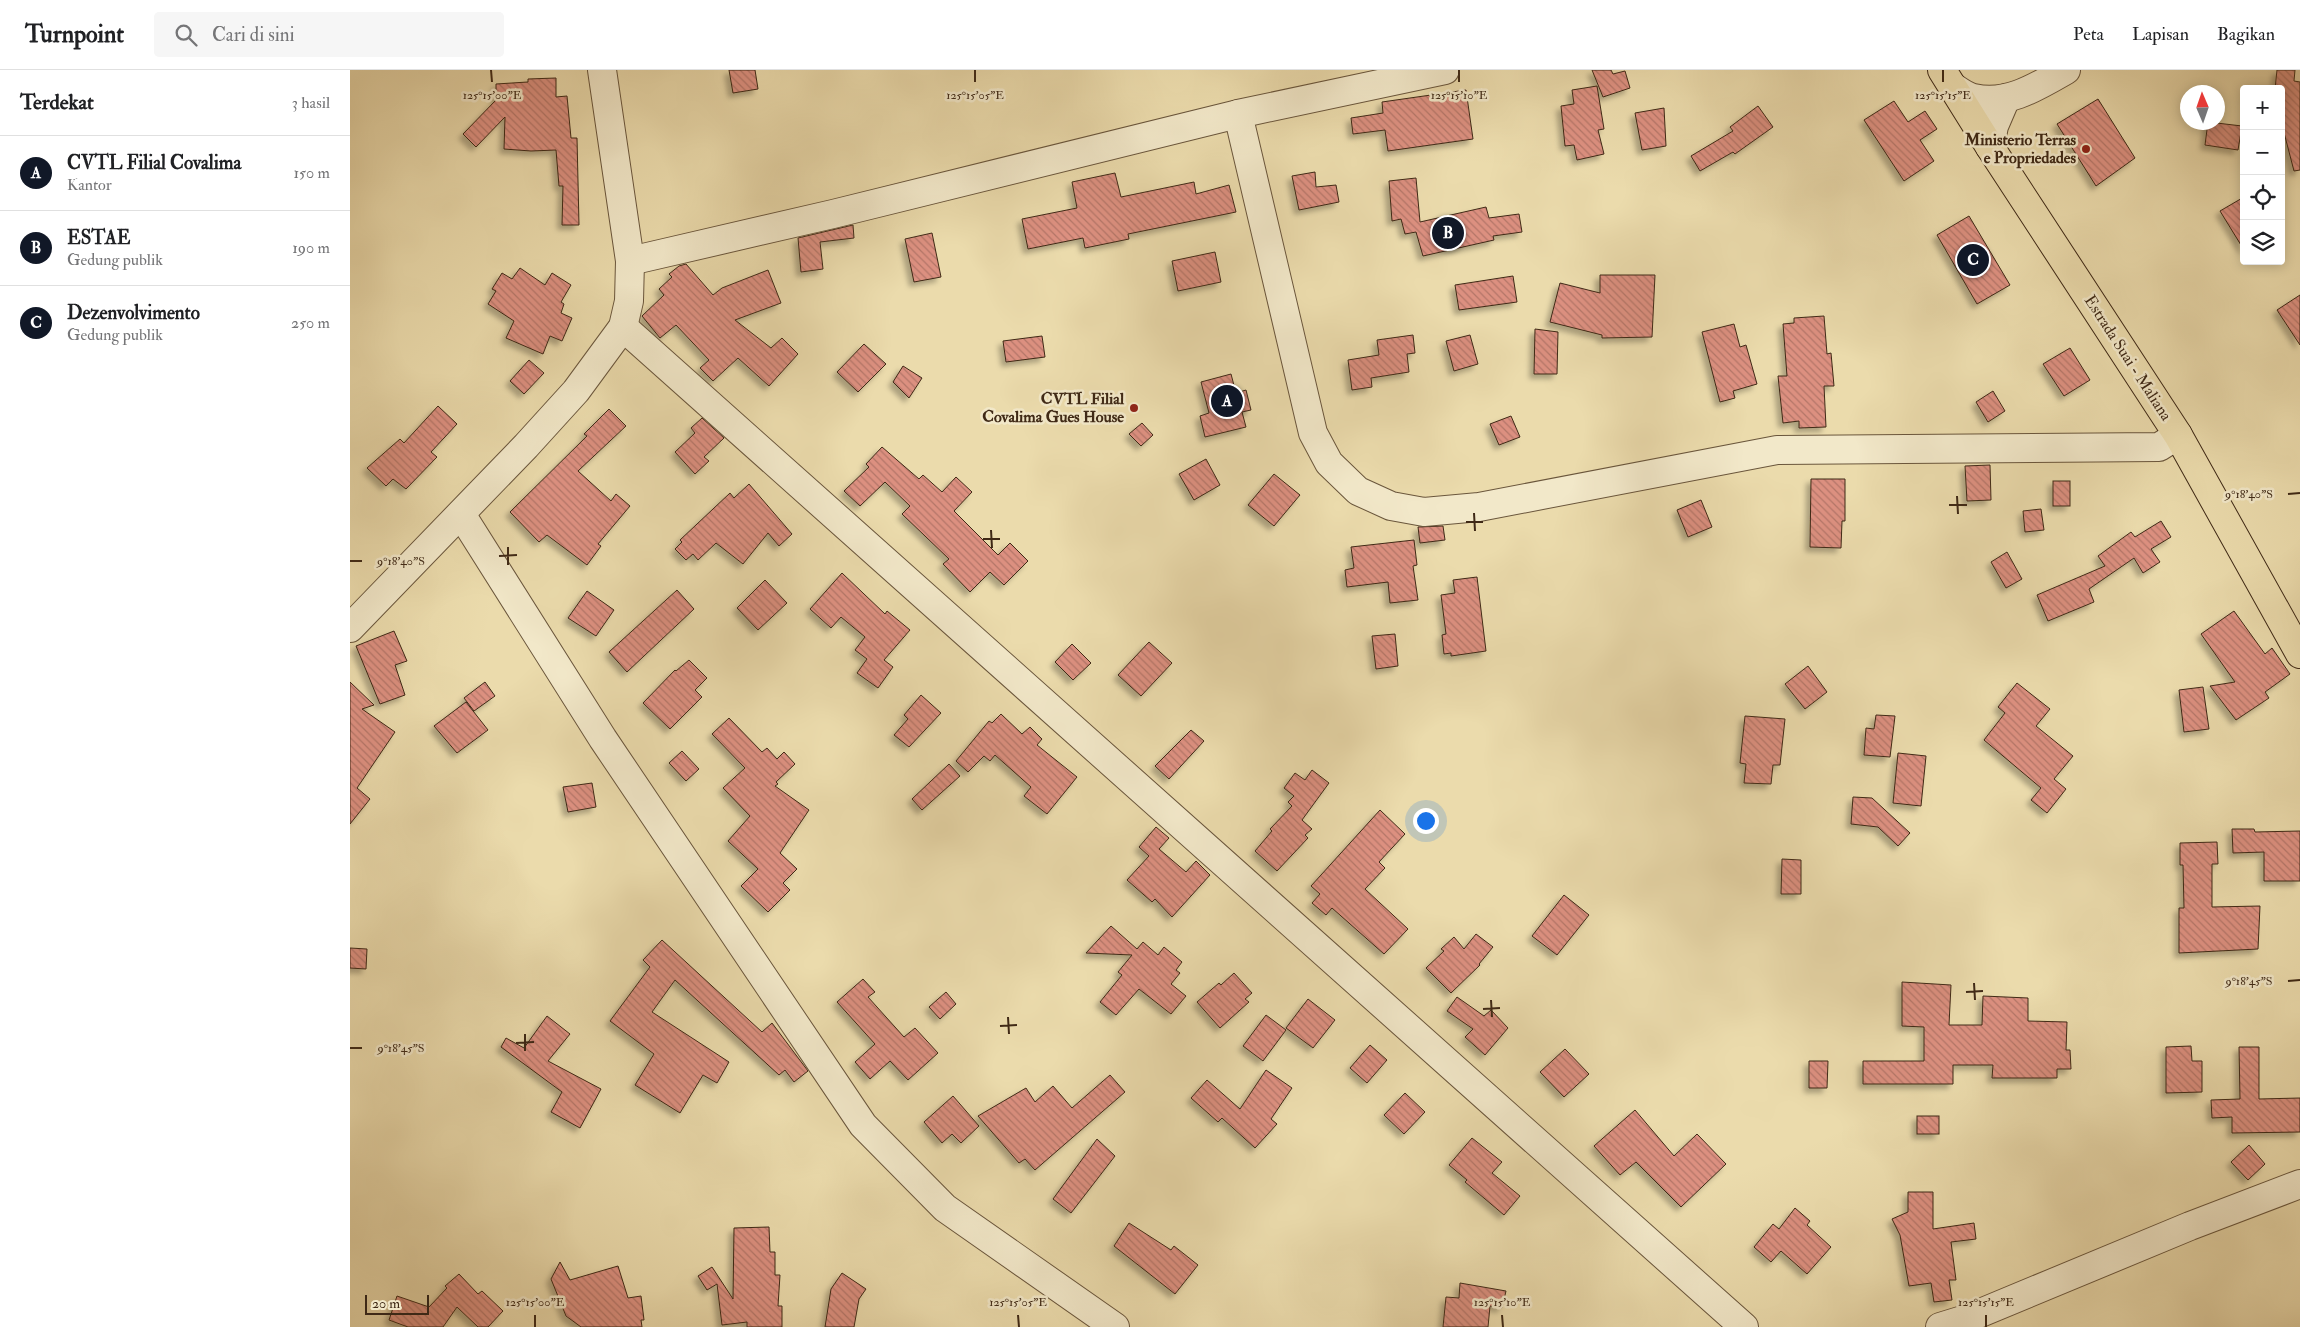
<!DOCTYPE html>
<html lang="id">
<head>
<meta charset="utf-8">
<style>
  :root { --surface:#fff; --page:#f6f6f6; --text:#202124; --muted:#757577; --line:#e0e0e0; --accent:#111827 }
  body { margin:0; font-family:"IM FELL Double Pica",serif; background:var(--page); color:var(--text) }
  .controls { position:absolute; right:15px; top:15px; display:grid; overflow:hidden; border-radius:5px; box-shadow:0 2px 12px #0003 }
  .controls button { width:45px; height:45px; display:grid; place-items:center; padding:0; border:0; border-bottom:1px solid var(--line); background:var(--surface); color:var(--text); font:25px sans-serif }
  .compass { position:absolute; left:1830px; top:15px; width:45px; height:45px; border-radius:50%; background:var(--surface); box-shadow:0 2px 12px #0003; rotate:358deg }
  .scale { position:absolute; left:15px; bottom:12px; width:64px; box-sizing:border-box; padding-left:5px; border:2px solid #3f2916; border-top:0; font-size:14px; line-height:18px; white-space:nowrap; color:#3f2916; -webkit-text-stroke:4px #f2e8c9; paint-order:stroke }
  .you { position:absolute; left:1075px; top:750px; width:18px; height:18px; margin:-12px; border:4px solid #fff; border-radius:50%; background:#1a73e8; box-shadow:0 0 0 8px #1a73e833 }
  .badge { display:grid; place-items:center; width:32px; height:32px; border-radius:50%; background:var(--accent); color:#fff; font-size:16px; font-weight:700 }
  .pin { position:absolute; translate:-50% -50%; border:2px solid #fff; box-shadow:0 1px 5px #0006 }
  .list { margin:0; padding:0; list-style:none }
  h2 { display:flex; justify-content:space-between; align-items:center; height:65px; margin:0; padding:0 20px; font-size:21px }
  h2 small { font-size:16px; font-weight:400; color:var(--muted) }
  .list li { display:grid; grid-template-columns:32px 1fr auto; gap:15px; align-items:center; box-sizing:border-box; height:75px; padding:0 20px; border-top:1px solid var(--line) }
  .list b { display:block; font-size:19px; white-space:nowrap }
  .list p { margin:0; font-size:16px; white-space:nowrap; color:var(--muted) }
  .list em { font-size:16px; font-style:normal; color:var(--muted) }
  .icon { flex:none; width:28px; height:28px; fill:none; stroke:currentColor; stroke-width:2; stroke-linecap:round; stroke-linejoin:round }
  .map { position:relative; flex:none; width:1950px; height:1257px; overflow:hidden }
  header { display:flex; align-items:center; gap:30px; box-sizing:border-box; height:70px; padding:0 25px; background:var(--surface); border-bottom:1px solid var(--line) }
  header strong { font-size:24px }
  nav { display:flex; gap:28px; margin-inline-start:auto; font-size:18px }
  .search { width:350px; height:45px; background:var(--page); display:flex; align-items:center; gap:12px; box-sizing:border-box; padding:0 18px; border-radius:5px; color:var(--muted); font-size:19px }
  main { display:flex }
  aside { flex:1; background:var(--surface) }
  .map>svg:first-child { display:block }
</style>
</head>
<body>
<header>
<strong>Turnpoint</strong>
<div class="search"><svg class="icon" aria-label="search" viewBox="0 0 24 24"><circle cx="10" cy="10" r="6"/><path d="M15 15l6 6"/></svg>Cari di sini</div>
<nav><a>Peta</a><a>Lapisan</a><a>Bagikan</a></nav>
</header>
<main>
<aside>
<h2>Terdekat<small>3 hasil</small></h2>
<ul class="list">
<li><span class="badge">A</span><div><b>CVTL Filial Covalima</b><p>Kantor</p></div><em>150 m</em></li>
<li><span class="badge">B</span><div><b>ESTAE</b><p>Gedung publik</p></div><em>190 m</em></li>
<li><span class="badge">C</span><div><b>Dezenvolvimento</b><p>Gedung publik</p></div><em>250 m</em></li>
</ul>
</aside>
<div class="map">
<svg width="1950" height="1257" viewBox="0 0 1950 1257">
  <defs>
    <pattern id="building-back-hatch" width="6" height="6" patternUnits="userSpaceOnUse" patternTransform="scale(1.25)"><rect width="6" height="6" fill="#dc9080"/><path d="M-1 5l2 2M0 0l6 6M5-1l2 2" fill="none" stroke="#b47668"/></pattern>
    <filter id="shadow"><feDropShadow dx="-4.5" dy="4.5" stdDeviation="2.5" flood-color="#0004"/></filter>
  </defs>
  <rect width="100%" height="100%" fill="#ebdbac"/>
  <filter id="stains"><feTurbulence type="fractalNoise" baseFrequency=".004" numOctaves="4"/><feColorMatrix values="0 0 0 0 .2 0 0 0 0 .09 0 0 0 0 .02 0 0 0 .5 -.17"/></filter>
  <radialGradient id="worn" r=".72"><stop offset=".6" stop-color="#630" stop-opacity="0"/><stop offset="1" stop-color="#630" stop-opacity=".3"/></radialGradient>
  <g fill="url(#building-back-hatch)" stroke="#3f2916" filter="url(#shadow)">
    <path d="M379 0H405L408 19 383 23Z"/>
    <path d="M1242 0H1261L1263 4 1275 1 1280 18 1253 27Z"/>
    <path d="M1927 0H1945L1944 11 1950 12V100L1944 101 1931 51V19H1925Z"/>
    <path d="M206 8V27L217 26 221 68H227L229 155H212L213 116H209L206 80 181 81 154 79 155 47 126 77 113 64 146 30V14L178 12V9Z"/>
    <path d="M1247 16 1254 59 1248 60 1254 84 1227 90 1224 75 1215 76 1211 36 1224 34 1222 20Z"/>
    <path d="M1116 20 1123 69 1038 81 1035 60 1003 64 1001 48 1033 43 1032 32Z"/>
    <path d="M1748 29 1785 88 1746 116 1707 54Z"/>
    <path d="M1544 31 1558 52 1575 41 1587 59 1570 70 1584 91 1554 111 1514 50Z"/>
    <path d="M1408 36 1423 57 1385 84 1383 82 1350 101 1341 86 1383 61 1380 57Z"/>
    <path d="M1314 38 1316 76 1292 80 1285 43Z"/>
    <path d="M1858 52 1892 56 1888 80 1855 75Z"/>
    <path d="M965 102 966 117 986 115 989 132 949 140 942 106Z"/>
    <path d="M765 103 771 127 844 112 846 124 879 115 886 142 778 164 779 169 735 178 733 168 678 179 672 149 727 138 722 112Z"/>
    <path d="M1066 108 1070 152 1136 137 1139 148 1169 144 1172 162 1143 166 1144 170 1073 186 1066 162 1055 164 1051 149 1042 151 1039 111Z"/>
    <path d="M1894 127V180L1870 141Z"/>
    <path d="M1619 146 1660 215 1627 234 1587 165Z"/>
    <path d="M503 155 504 168 470 172 473 199 451 202 448 168Z"/>
    <path d="M582 163 591 207 564 212 555 169Z"/>
    <path d="M865 182 871 212 828 221 822 191Z"/>
    <path d="M336 194 363 225 372 218 418 200 431 233 385 250 421 278 432 268 448 284 419 316 388 288 363 311 350 298 359 290 326 255 310 268 292 246 314 225 309 219 322 207 319 204 329 196Z"/>
    <path d="M170 198 195 215 202 203 221 215 211 232 214 234 211 243 222 248 212 271 200 266 193 284 156 268 164 251 138 234 146 221 142 219 152 203 162 209Z"/>
    <path d="M1250 205H1305L1302 267 1252 268V265L1200 252 1210 213 1250 223Z"/>
    <path d="M1163 206 1167 232 1109 240 1105 215Z"/>
    <path d="M1950 225V275L1927 240Z"/>
    <path d="M1474 246 1477 284 1481 283 1484 316H1474L1476 357 1449 358V351L1433 353 1428 306H1437L1433 254 1444 253V248Z"/>
    <path d="M1384 254 1390 277 1396 275 1407 314 1383 321 1385 328 1370 332 1352 262Z"/>
    <path d="M1185 259 1208 262 1207 304H1184Z"/>
    <path d="M1063 265 1065 283 1057 284 1059 302 1021 308 1022 317 1002 320 998 290 1029 285 1027 270Z"/>
    <path d="M1120 265 1128 294 1104 301 1096 271Z"/>
    <path d="M692 266 695 287 656 292 653 271Z"/>
    <path d="M514 274 536 294 508 322 487 302Z"/>
    <path d="M1720 278 1740 310 1714 326 1693 294Z"/>
    <path d="M179 290 194 303 174 324 160 311Z"/>
    <path d="M553 296 572 308 559 328 543 312Z"/>
    <path d="M881 304 886 323 896 320 901 340 892 342 896 357 855 367 850 346 859 343 851 312Z"/>
    <path d="M1643 321 1655 341 1638 352 1626 332Z"/>
    <path d="M88 336 107 354 81 382 87 387 56 419 43 409 36 416 17 398 50 369 54 373Z"/>
    <path d="M259 339 276 356 228 401 261 431 266 424 280 436 248 474 251 476 237 495 197 465 189 472 160 442 237 366 234 364Z"/>
    <path d="M1161 346 1170 367 1149 375 1140 354Z"/>
    <path d="M352 348 374 368 354 387 359 391 345 404 325 382 345 363 341 358Z"/>
    <path d="M792 353 803 365 791 376 779 364Z"/>
    <path d="M532 377 569 409 573 405 592 422 606 407 622 422 604 441 648 485 660 473 678 491 654 515 640 502 620 522 593 494 599 489 552 444 560 436 535 412 510 436 494 421 519 397 516 394Z"/>
    <path d="M856 389 870 415 844 430 829 404Z"/>
    <path d="M1640 395 1641 430 1617 431 1615 396Z"/>
    <path d="M924 404 950 425 924 456 898 435Z"/>
    <path d="M1461 409H1495V451H1492L1491 478 1460 477Z"/>
    <rect x="1703" y="411" width="17" height="25"/>
    <path d="M399 414 442 464 429 476 418 463 393 494 366 473 348 490 343 484 336 490 325 479 332 472 330 470 380 423 384 428Z"/>
    <path d="M1351 430 1362 457 1338 467 1327 440Z"/>
    <path d="M1691 439 1694 460 1675 462 1673 441Z"/>
    <path d="M1811 451 1821 467 1801 479 1810 492 1793 503 1784 488 1739 519 1744 532 1698 551 1687 525 1755 496 1748 486 1781 462 1785 467Z"/>
    <path d="M1093 456 1095 470 1070 473 1068 457Z"/>
    <path d="M1064 470 1067 495 1063 496 1068 530 1040 533 1038 512 997 517 995 500 1004 498 1001 477Z"/>
    <path d="M1657 482 1672 509 1656 518 1641 492Z"/>
    <path d="M492 503 535 544 537 541 560 560 534 590 543 597 528 618 507 603 517 589 505 580 515 567 491 547 481 558 460 539Z"/>
    <path d="M1127 507 1136 581 1101 586V583L1094 584 1092 565 1096 564 1091 525 1105 523 1103 510Z"/>
    <path d="M415 510 437 533 408 560 387 538Z"/>
    <path d="M327 520 344 539 277 602 259 582Z"/>
    <path d="M237 521 264 540 246 566 218 548Z"/>
    <path d="M1884 541 1915 584 1922 578 1940 604 1915 622 1919 628 1886 650 1860 616 1885 612 1851 564Z"/>
    <path d="M44 561 57 591 45 595 55 625 30 634 6 576Z"/>
    <path d="M1045 564 1048 596 1026 599 1022 566Z"/>
    <path d="M799 572 822 593 791 626 768 605Z"/>
    <path d="M722 574 741 593 723 610 705 592Z"/>
    <path d="M339 590 357 608 345 620 352 627 320 659 293 633 325 600 326 601Z"/>
    <path d="M1458 596 1477 622 1455 639 1435 614Z"/>
    <path d="M0 612 24 635 12 639 45 662 7 718 20 729 0 754Z"/>
    <path d="M135 612 145 626 124 641 114 628Z"/>
    <path d="M1667 613 1700 639 1686 656 1723 686 1704 709 1716 719 1697 743 1681 730 1691 718 1634 670 1655 643 1648 637Z"/>
    <path d="M1853 617 1859 659 1834 662 1829 620Z"/>
    <path d="M571 625 591 643 559 677 544 665 558 649 554 645Z"/>
    <path d="M116 632 138 660 107 683 84 656Z"/>
    <path d="M651 644 672 664 680 657 692 669 687 675 727 707 697 744 674 726 681 717 645 685 640 691 634 686 618 702 606 691 639 651 642 653Z"/>
    <path d="M1526 645 1545 646 1540 687 1514 685 1516 658 1524 659Z"/>
    <path d="M1395 646 1435 649 1430 695H1423L1421 714 1394 713 1396 694 1390 693Z"/>
    <path d="M379 648 412 682 417 678 427 689 434 682 445 694 426 712 428 714 425 716 459 740 430 783 447 799 433 813 440 820 418 842 391 816 408 799 378 771 400 746 373 718 395 698 362 664Z"/>
    <path d="M841 660 854 671 819 709 805 696Z"/>
    <path d="M332 681 349 699 336 711 319 693Z"/>
    <path d="M1548 683 1576 686 1571 736 1543 733Z"/>
    <path d="M599 694 610 706 572 740 562 729Z"/>
    <path d="M962 700 979 713 952 750 962 759 955 765 958 768 927 801 905 781 922 761 920 759 942 736 938 732 944 726 934 718 945 703 955 710Z"/>
    <path d="M242 713 246 737 218 742 213 717Z"/>
    <path d="M1503 727 1522 728 1560 763 1548 776 1528 757 1501 754Z"/>
    <path d="M1030 740 1055 764 1029 792 1035 798 1015 819 1058 859 1034 884 982 838 976 845 962 833 970 824 961 816Z"/>
    <path d="M806 757 819 768 809 779 836 802 846 791 860 805 822 847 805 829 802 832 777 810 799 786 789 777Z"/>
    <path d="M1882 759H1904L1905 762 1950 761V811H1914V782L1883 783Z"/>
    <path d="M1867 772 1868 794H1862V837L1910 836 1908 879 1829 883V838H1834L1833 795H1830V773Z"/>
    <path d="M1432 789 1451 790V824H1431Z"/>
    <path d="M1214 825 1239 845 1207 885 1182 866Z"/>
    <path d="M761 856 787 879 793 872 808 885 814 877 832 892 826 900 830 903 821 914 836 926 821 944 789 919 766 945 750 932 772 905 768 902 782 885 736 883Z"/>
    <path d="M1126 864 1143 877 1129 894 1130 895 1101 923 1076 898 1094 881 1091 879 1104 867 1114 879Z"/>
    <path d="M312 870 412 962 422 953 458 1001 444 1012 435 1000 429 1005 325 910 302 942 379 992 367 1013 353 1005 330 1043 285 1015 304 984 260 951 300 897 293 890Z"/>
    <path d="M0 878 17 879 16 899 0 898Z"/>
    <path d="M884 903 902 923 895 929 899 932 870 958 847 932 869 913 871 915Z"/>
    <path d="M513 909 525 922 518 927 554 967 565 958 588 983 558 1010 540 991 520 1009 505 992 525 974 487 932Z"/>
    <path d="M1552 912 1601 915 1599 955H1632L1633 926 1678 928V951L1717 952 1716 980H1720L1721 999H1707V1008H1642L1643 995H1603V1014H1513V991H1574V957L1552 956Z"/>
    <path d="M596 922 606 934 590 949 579 937Z"/>
    <path d="M1107 927 1134 946 1141 940 1158 958 1135 985 1115 967 1123 959 1097 941Z"/>
    <path d="M958 929 985 950 963 978 936 958Z"/>
    <path d="M916 945 936 960 913 991 893 976Z"/>
    <path d="M197 946 220 964 198 991 251 1019 230 1058 201 1042 212 1022 151 977 156 968 174 978Z"/>
    <path d="M1020 975 1037 990 1017 1013 1000 998Z"/>
    <path d="M1841 976 1842 991H1852V1022L1816 1023V977Z"/>
    <path d="M1889 977H1909V1029L1950 1028V1062L1882 1063V1047L1862 1048 1861 1030 1890 1029Z"/>
    <path d="M1215 979 1239 1004 1214 1027 1190 1002Z"/>
    <path d="M1459 991H1478L1477 1018H1459Z"/>
    <path d="M916 1000 942 1018 921 1049 927 1054 905 1078 872 1048 868 1052 841 1028 857 1010 890 1039Z"/>
    <path d="M760 1005 775 1022 685 1100 675 1089 669 1093 628 1046 676 1018 685 1032 703 1016 722 1038Z"/>
    <path d="M1055 1023 1075 1042 1054 1064 1034 1045Z"/>
    <path d="M603 1026 629 1056 611 1073 602 1064 592 1073 574 1052Z"/>
    <path d="M1285 1040 1324 1086 1347 1064 1376 1094 1331 1137 1286 1092 1270 1105 1244 1076Z"/>
    <rect x="1567" y="1046" width="22" height="18"/>
    <path d="M1122 1068 1152 1092 1142 1103 1170 1126 1154 1145 1115 1112 1117 1110 1099 1095Z"/>
    <path d="M747 1069 765 1086 721 1143 703 1129Z"/>
    <path d="M1899 1075 1915 1094 1898 1110 1881 1092Z"/>
    <path d="M1558 1122H1583V1159L1624 1153 1626 1169 1601 1172 1606 1210H1599L1602 1230 1584 1232 1581 1213 1559 1216 1550 1165 1542 1149 1558 1142Z"/>
    <path d="M1445 1138 1460 1151 1457 1155 1481 1177 1457 1204 1431 1181 1421 1192 1404 1177 1423 1154 1429 1159Z"/>
    <path d="M779 1153 821 1180 824 1176 848 1195 825 1224 764 1176Z"/>
    <path d="M419 1157 420 1182H425V1205H430L428 1236H432V1257H397V1252L372 1255 367 1214 357 1220 348 1206 362 1197 383 1229 384 1158Z"/>
    <path d="M210 1192 220 1210 268 1196 278 1228 291 1226 294 1250H291L292 1257H231L216 1246 201 1209Z"/>
    <path d="M492 1203 516 1219 509 1229 504 1257H475L481 1219Z"/>
    <path d="M109 1204 128 1224 132 1221 153 1241 138 1257H128L107 1237 93 1257H58L39 1250 47 1226 79 1237 97 1218 95 1216Z"/>
    <path d="M1110 1213 1156 1221 1152 1238 1140 1236 1138 1257H1093L1096 1227 1109 1228Z"/>
  </g>
  <g fill="none" stroke-linecap="round" stroke-linejoin="round">
    <g stroke="#6a563c" stroke-width="30">
      <g id="minor">
        <path d="M1603 17C1609 21 1617 27 1624 28 1657 36 1688 16 1716 0"/>
        <path d="M888 44 963 363 979 393 1008 421 1041 436 1074 442 1129 437 1427 380 1809 377 1828 365"/>
        <path d="M1640 77 1644 56 1656 28"/>
        <path d="M280 191 483 144 888 44 1095 0"/>
        <path d="M273 257 1394 1257"/>
        <path d="M111 444 253 669 513 1055 595 1138 765 1257"/>
        <path d="M0 558 176 376 226 321 273 257 279 231 280 191 252 0"/>
        <path d="M1590 1257 1616 1249 1840 1156 1950 1114"/>
      </g>
    </g>
    <g stroke="#3f2916" stroke-width="30">
      <path id="major" d="M1592 0 1640 77 1828 365 1950 584"/>
    </g>
    <use href="#minor" stroke="#f2e8c9" stroke-width="28"/>
    <use href="#major" stroke="#ebdbac" stroke-width="28"/>
  </g>
  <path fill="none" stroke="#3f2916" stroke-width="2" d="M141 0 142 12M625 0V12M1109 0V12M1593 0V12M1938 424 1950 423M1607 426 1608 444M1599 435H1617M1124 443 1125 461M1116 452H1133M641 460 642 478M633 469H650M158 477V495M149 486 167 485M0 491H12M1938 911 1950 910M1624 913 1625 930M1616 922 1633 921M1141 930 1142 947M1133 939 1150 938M658 947 659 964M650 956 667 955M175 964V981M166 973 184 972M0 978H12M185 1245V1257M668 1245 669 1257M1152 1245 1153 1257M1636 1245V1257"/>
  <g fill="#8f2418" stroke="#f2e8c9" stroke-width="2">
    <circle cx="1736" cy="79" r="5"/>
    <circle cx="784" cy="338" r="5"/>
  </g>
  <g text-anchor="middle" dominant-baseline="central" stroke-width="5" stroke-linejoin="round" paint-order="stroke">
    <g font-size="16" font-weight="bold" fill="#3f2916" stroke="#f2e8c9" text-anchor="end">
      <text x="1726" y="70">Ministerio Terras<tspan x="1726" dy="18">e Propriedades</tspan></text>
      <text x="774" y="329">CVTL Filial<tspan x="774" dy="18">Covalima Gues House</tspan></text>
    </g>
    <g font-size="16" fill="#3f2916" stroke="#f2e8c9">
      <text transform="translate(1778 288) rotate(57)">Estrada Suai - Maliana</text>
    </g>
  </g>
  <g font-size="12" text-anchor="middle" fill="#3f2916" stroke="#f2e8c9" stroke-width="5" stroke-linejoin="round" paint-order="stroke">
    <text x="142" y="29">125°15'00"E</text>
    <text x="625" y="29">125°15'05"E</text>
    <text x="1109" y="29">125°15'10"E</text>
    <text x="1593" y="29">125°15'15"E</text>
    <text x="1899" y="428">9°18'40"S</text>
    <text x="51" y="495">9°18'40"S</text>
    <text x="1899" y="915">9°18'45"S</text>
    <text x="51" y="982">9°18'45"S</text>
    <text x="185" y="1236">125°15'00"E</text>
    <text x="668" y="1236">125°15'05"E</text>
    <text x="1152" y="1236">125°15'10"E</text>
    <text x="1636" y="1236">125°15'15"E</text>
  </g>
  <rect width="100%" height="100%" filter="url(#stains)"/>
  <rect width="100%" height="100%" fill="url(#worn)"/>
</svg>
<div class="controls">
<button>+</button>
<button>−</button>
<button><svg class="icon" aria-label="locate" viewBox="0 0 24 24"><circle cx="12" cy="12" r="6"/><path d="M12 2v4M12 18v4M2 12h4M18 12h4"/></svg></button>
<button><svg class="icon" aria-label="layers" viewBox="0 0 24 24"><path d="M12 4l9 5-9 5-9-5zM3 14l9 5 9-5"/></svg></button>
</div>
<svg class="compass" viewBox="-18 -18 36 36"><path d="M0-13l5 13h-10z" fill="#e53935"/><path d="M0 13l5-13h-10z" fill="#757577"/></svg>
<div class="scale">20 m</div>
<div class="you"></div>
<div class="pin badge" style="left:877px;top:331px">A</div>
<div class="pin badge" style="left:1098px;top:163px">B</div>
<div class="pin badge" style="left:1623px;top:190px">C</div>
</div>
</main>
</body>
</html>
